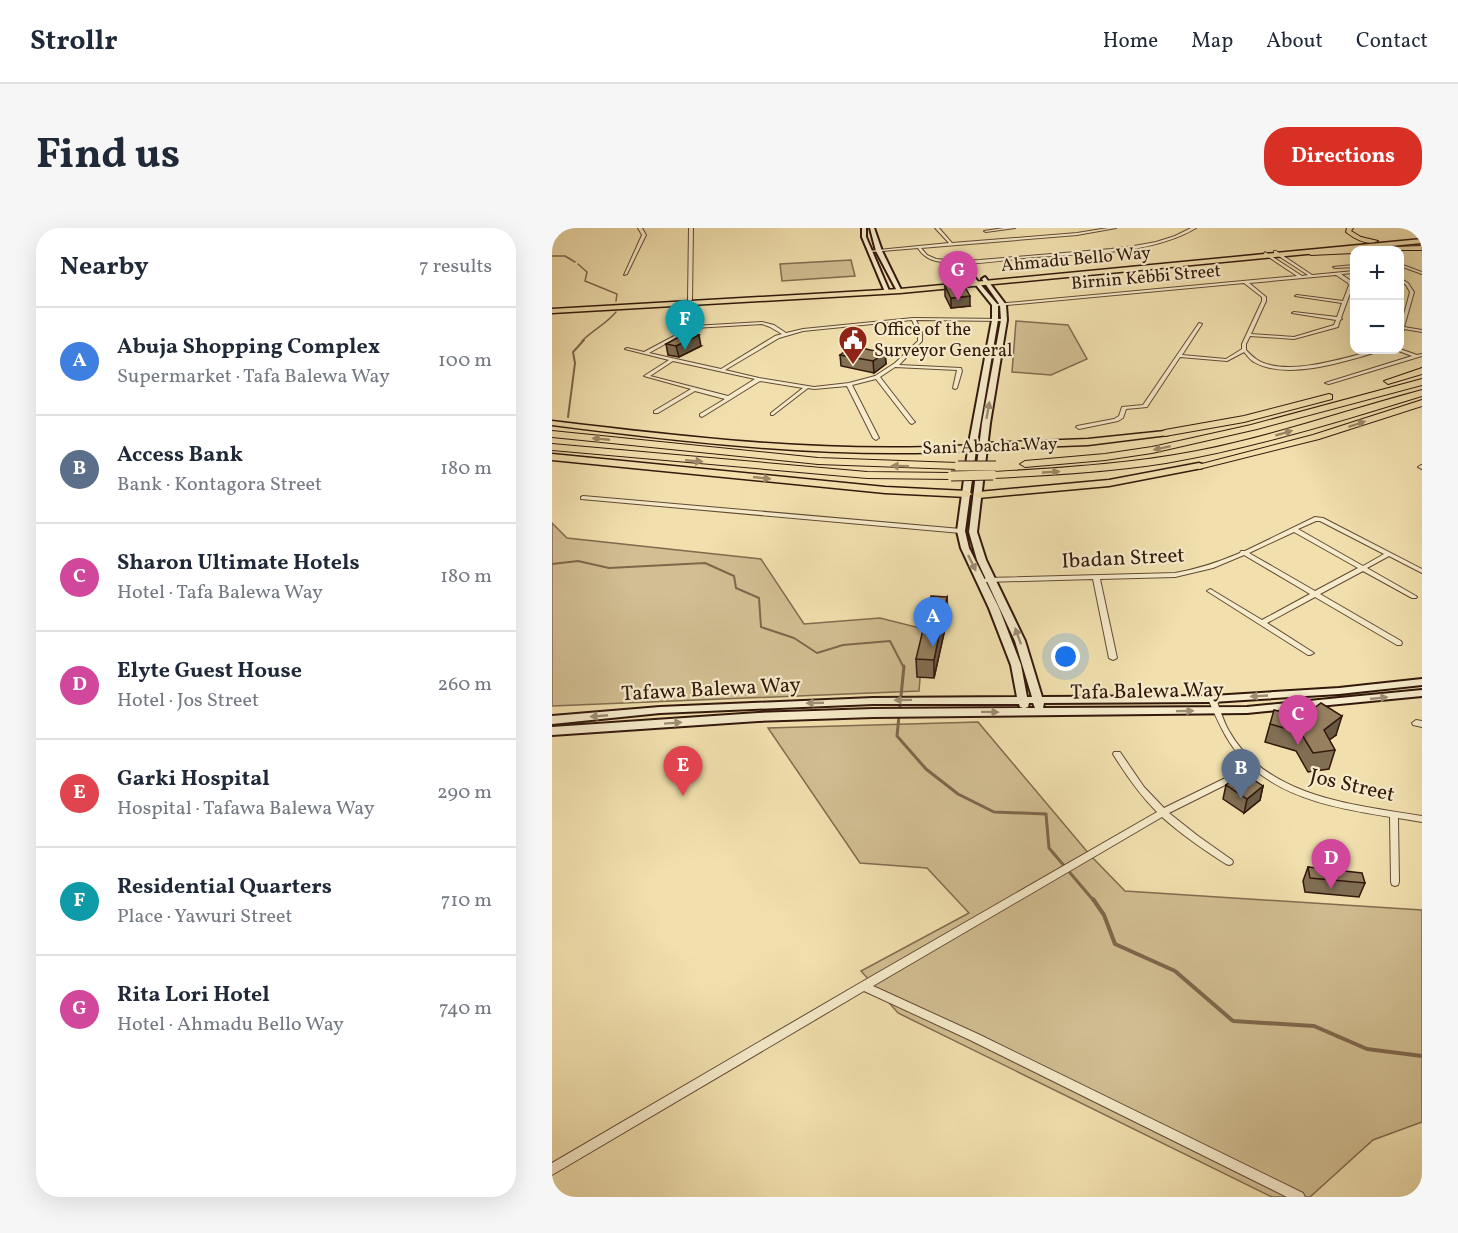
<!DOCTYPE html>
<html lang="en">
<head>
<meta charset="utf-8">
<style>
  :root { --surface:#fff; --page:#f6f6f7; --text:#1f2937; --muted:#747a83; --line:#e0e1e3; --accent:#d93025 }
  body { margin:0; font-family:Vollkorn,serif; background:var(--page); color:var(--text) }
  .controls { position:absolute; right:18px; top:18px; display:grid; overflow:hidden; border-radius:12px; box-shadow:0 6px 24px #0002 }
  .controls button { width:54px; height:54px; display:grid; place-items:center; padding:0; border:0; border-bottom:2px solid var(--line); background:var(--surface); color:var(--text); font:30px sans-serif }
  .you { position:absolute; left:514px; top:429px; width:21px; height:21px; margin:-15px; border:4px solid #fff; border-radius:50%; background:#1a73e8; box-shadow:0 0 0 9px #1a73e833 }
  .badge { display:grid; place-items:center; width:39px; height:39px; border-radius:50%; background:var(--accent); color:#fff; font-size:20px; font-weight:700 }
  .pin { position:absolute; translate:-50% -50px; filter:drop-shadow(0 2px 3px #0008) }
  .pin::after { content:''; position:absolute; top:32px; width:21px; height:18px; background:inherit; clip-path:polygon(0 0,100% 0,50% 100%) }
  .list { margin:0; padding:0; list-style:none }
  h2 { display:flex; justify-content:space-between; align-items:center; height:78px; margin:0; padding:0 24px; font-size:26px }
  h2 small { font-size:20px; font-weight:400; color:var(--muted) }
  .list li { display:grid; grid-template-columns:39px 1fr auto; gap:18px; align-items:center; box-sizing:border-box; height:108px; padding:0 24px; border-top:2px solid var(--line) }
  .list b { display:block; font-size:22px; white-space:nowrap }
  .list p { margin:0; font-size:20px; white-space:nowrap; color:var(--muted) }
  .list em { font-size:20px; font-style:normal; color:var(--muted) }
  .map { position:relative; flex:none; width:870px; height:969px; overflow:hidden; border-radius:24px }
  header { display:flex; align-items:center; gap:36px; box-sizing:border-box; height:84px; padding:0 30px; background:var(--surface); border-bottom:2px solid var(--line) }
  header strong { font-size:28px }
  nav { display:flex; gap:33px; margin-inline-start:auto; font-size:21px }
  .intro { display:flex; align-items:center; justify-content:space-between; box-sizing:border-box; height:144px; padding:0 36px }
  h1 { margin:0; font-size:42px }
  .button { padding:15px 27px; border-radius:24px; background:var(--accent); color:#fff; font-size:21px; font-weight:700 }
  main { display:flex; gap:36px; padding:0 36px }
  aside { flex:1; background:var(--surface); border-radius:24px; box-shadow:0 6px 24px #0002 }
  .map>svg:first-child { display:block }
</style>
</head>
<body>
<header>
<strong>Strollr</strong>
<nav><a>Home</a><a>Map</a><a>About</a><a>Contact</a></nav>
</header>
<div class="intro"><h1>Find us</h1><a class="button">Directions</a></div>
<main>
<aside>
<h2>Nearby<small>7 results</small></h2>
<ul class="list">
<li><span class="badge" style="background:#3f7fe0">A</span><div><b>Abuja Shopping Complex</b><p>Supermarket · Tafa Balewa Way</p></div><em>100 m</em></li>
<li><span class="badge" style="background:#5c6f8a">B</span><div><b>Access Bank</b><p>Bank · Kontagora Street</p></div><em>180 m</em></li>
<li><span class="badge" style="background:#d1479c">C</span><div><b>Sharon Ultimate Hotels</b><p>Hotel · Tafa Balewa Way</p></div><em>180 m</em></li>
<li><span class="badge" style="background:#d1479c">D</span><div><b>Elyte Guest House</b><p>Hotel · Jos Street</p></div><em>260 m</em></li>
<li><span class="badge" style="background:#e0444e">E</span><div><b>Garki Hospital</b><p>Hospital · Tafawa Balewa Way</p></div><em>290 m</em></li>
<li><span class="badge" style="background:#0f9aa8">F</span><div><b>Residential Quarters</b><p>Place · Yawuri Street</p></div><em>710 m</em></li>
<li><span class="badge" style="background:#d1479c">G</span><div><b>Rita Lori Hotel</b><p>Hotel · Ahmadu Bello Way</p></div><em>740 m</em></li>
</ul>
</aside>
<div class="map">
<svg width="870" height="969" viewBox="0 0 870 969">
  <rect width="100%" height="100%" fill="#f1e0ae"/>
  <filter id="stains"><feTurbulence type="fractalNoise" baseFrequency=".00333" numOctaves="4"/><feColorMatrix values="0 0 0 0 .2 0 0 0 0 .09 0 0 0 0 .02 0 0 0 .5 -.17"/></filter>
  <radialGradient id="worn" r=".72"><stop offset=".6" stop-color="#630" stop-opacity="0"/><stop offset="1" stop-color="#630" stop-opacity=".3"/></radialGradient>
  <g fill="#d1be92" stroke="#826b4f" stroke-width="1.5">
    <path d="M299 32 303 48 230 53 228 36Z"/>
    <path d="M464 93 516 97 535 131 499 147 460 144Z"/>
    <path d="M0 295 15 310 209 331 252 396 328 390 372 401 367 463 0 478Z"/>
    <path d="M426 494 538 627 573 663 870 682V894L821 912 758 969H720L346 785 309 743 417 685 375 640 308 635 216 500Z"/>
  </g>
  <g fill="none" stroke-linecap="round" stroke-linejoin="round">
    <g stroke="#7e674c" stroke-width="1.5">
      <path d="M0 28H13L23 34"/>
      <path d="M26 36 35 44 33 53 65 66 64 73"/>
      <path d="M30 113C41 102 54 96 64 84"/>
    </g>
    <g stroke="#7e674c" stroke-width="2">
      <path d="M16 189 23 135 21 124 32 112"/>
      <path d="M0 336 26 333 57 340 153 335 182 348 184 360 207 370 209 399 242 410 265 425 291 417 338 413 352 440"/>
    </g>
    <path stroke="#7e674c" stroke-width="3" d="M352 438 345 508 374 541 406 566 442 584 494 586 497 620 542 673"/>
    <path stroke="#7e674c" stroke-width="4" d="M541 671 552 687 563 716 623 743 681 793 762 798 815 821 870 828"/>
    <g stroke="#624a34" stroke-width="2">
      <g id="street">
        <path d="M3 0H8L0 3V1Z"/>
        <path d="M86 0H90L94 7 75 46 72 47 90 7Z"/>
        <path d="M137 0H141L140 72 138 73 136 72Z"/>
        <path d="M383 0H387L400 15 525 5 556 0H564L525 7 369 20 375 27 384 31 406 33 428 32 559 21 582 18 604 14 623 8 639 0H644C598 28 525 25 472 30 443 33 413 39 384 33 376 31 370 27 366 20L318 24 316 23 397 15Z"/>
        <path d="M452 0H463L434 4 432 3Z"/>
        <path d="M722 23H724L760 47 802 43V45L789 46 799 53 801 57 789 90 790 91 788 92 786 99 742 111 698 108 694 116V122C697 125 701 129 704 131 732 150 793 130 823 122H828V123C795 133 734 153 702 134 698 132 695 127 692 124L675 133 628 129 595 179 574 181 571 190 566 193 527 201 524 199 525 198 562 191 567 188 570 179 591 177 647 95 650 96 630 127 674 131 690 121V116L710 73V69L692 55 444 78 442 77 444 76 745 48 712 26 713 24 750 48 756 47 722 25ZM784 47 796 55 797 57 791 73 745 67 743 68 790 75 785 89 742 84 740 85 784 92 782 97 742 109 699 106 714 73V69L697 55Z"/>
        <path d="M848 36 870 44V46L848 38Z"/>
        <path d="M802 37V39L783 40 781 39Z"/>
        <path d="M848 50 856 55 862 64 852 99 870 102V104L852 101 850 107 848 108V101L858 64 854 57 848 52Z"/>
        <path d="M361 90 452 91 454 92 452 93 364 92 370 105V113L347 137 409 140 410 143 405 160 403 161 401 160 405 142 343 139 328 149 362 193 363 194 360 196 358 195 324 151 300 157 327 210 324 212 321 210 295 158 262 161 256 160 221 187H219V185L251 160 208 153 150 189 148 188V186L173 171 143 163 106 185H102V183L139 161 92 148 117 132 73 121 75 120 92 124 141 98 210 94 222 97 234 105 251 101ZM360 92 366 105V113L343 135 323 148 297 155 262 159 207 150 173 142 227 110 251 103ZM210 96 218 99 230 106 223 108 169 141 97 125 142 100ZM121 133 203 151 176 168 98 148Z"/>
        <path d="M848 121 865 127 870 126V128L777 156 773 155 860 128 844 122Z"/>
        <path d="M869 237H870V241L866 239Z"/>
        <path d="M31 268 409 301 412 303 409 305 29 271V269Z"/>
        <path d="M763 289 771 290 870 341V345L837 328 815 340 864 368 865 369 864 370H860L811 343 768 366 849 413 850 415 849 417H845L763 369 715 395 762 425 758 427H756L655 363 658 361 660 362 710 392 758 366 692 327 661 340 623 349 548 351 565 430 561 432 557 430 541 351 434 354 431 352 434 350 623 345C646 341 667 334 688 325L689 323H693ZM764 293H768L832 326 811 338 746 301ZM742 304 806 340 763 363 697 325Z"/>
        <path d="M657 469H663C668 480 671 493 677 503 715 570 803 577 870 588V594L846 590 847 654 846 657 843 658 840 657 839 654 838 589C791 581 740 573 703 542L617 585 646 608 680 632 681 634 680 636 677 637 674 636C652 622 630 607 610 589L321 758 426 806 751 965 753 969H735L418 812 312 763 0 947V935L308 755 605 584C588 567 574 547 561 526L562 524H568L592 559 612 580 698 538C677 520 667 496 656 471Z"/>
        <path d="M864 492 870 493V499L861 497 860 495Z"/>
      </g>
    </g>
    <g stroke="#33180c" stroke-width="4">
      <g id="secondary">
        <path d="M310 0H314V9L338 65 333 64 310 9Z"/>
        <path d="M318 0H322L330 23 350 64 345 63 324 23Z"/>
        <path d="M433 49 454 77 455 92 438 195 425 304 434 332 473 413 490 469 660 468 787 460 870 451V457L787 466 660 474 492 475 491 480 695 479 870 462V468L695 485 321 489 206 493 0 507V499L206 485 321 481 471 480 468 479 467 476H321L108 485 0 496V488L108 479 321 470 465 469 459 437 437 380 409 320 405 303 417 215 440 92V77L420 52 423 50 446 77V92L425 215 413 303 417 320 447 380 469 437 475 469H480L463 413 425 332 417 304 430 195 449 92 448 77 430 51ZM477 475H481L483 480H473L476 479Z"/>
      </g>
    </g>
    <g stroke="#33180c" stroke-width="3">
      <g id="primary">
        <path d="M870 11V15L348 65 0 85V81L348 61Z"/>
        <path d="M0 193C141 210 278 226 421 217L425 220 421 223C278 231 141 215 0 197Z"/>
        <path d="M613 203H616V207L536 217 431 221 427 218 431 215 536 211Z"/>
        <path d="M0 226 333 259 415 263 420 266 415 269 333 265 0 232Z"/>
        <path d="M647 235 650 236V240L557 258 426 270 421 267 426 264 557 252Z"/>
      </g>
    </g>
    <g stroke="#33180c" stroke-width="2">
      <g id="highway">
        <path d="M795 0H801L799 3 809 9 826 13C815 18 803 11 794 4Z"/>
        <path d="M861 0H870V4Z"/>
        <path d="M870 18V22H811L814 20Z"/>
        <path d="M802 21 805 22 802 25 759 27 756 25Z"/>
        <path d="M870 140V146L836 156 832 153Z"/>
        <path d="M870 151V157L705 201 600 225 553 232 473 239 468 236 473 233 553 226 600 219 699 197Z"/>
        <path d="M870 162V168C786 194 701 220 614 235 557 244 499 247 441 250L436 247 441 244C509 240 578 236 645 223 722 208 795 182 870 162Z"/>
        <path d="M777 166 780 167V171L692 194 613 208 608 205 613 202 692 188Z"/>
        <path d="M870 172V178L767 211 647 241 642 238 761 207Z"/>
        <path d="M0 203 266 230 406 235 411 238 406 241 266 236 0 209Z"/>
        <path d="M0 216 315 244 399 245 404 248 399 251 315 250 0 222Z"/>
      </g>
    </g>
    <use href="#street" fill="#f6ebca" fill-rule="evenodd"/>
    <use href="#secondary" fill="#f6ebca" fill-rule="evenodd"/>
    <use href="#primary" fill="#f1e0ae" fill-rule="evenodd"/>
    <use href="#highway" fill="#f1e0ae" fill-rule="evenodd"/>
    <g stroke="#33180c" stroke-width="11" stroke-linecap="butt">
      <g id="highway-bridge">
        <path d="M406 238H444"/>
        <path d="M399 248 441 247"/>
      </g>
    </g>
    <use href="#highway-bridge" stroke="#f1e0ae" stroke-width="9"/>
  </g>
  <g fill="#816e53" stroke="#33180c" stroke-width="1.5">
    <path d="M393 58 418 78 399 80 393 68Z"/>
    <path d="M114 116 149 118 127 129 116 127Z"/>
    <path d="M333 125 334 136 322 145 289 138 288 127Z"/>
    <path d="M395 369 396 387 382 450 365 449 364 431Z"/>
    <path d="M750 489 784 507 777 512 783 522 777 541 756 544 744 523 713 514 718 496Z"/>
    <path d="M674 557 711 558 708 572 692 585 671 571Z"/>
    <path d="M756 639 813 655 807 669 753 664 751 653Z"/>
  </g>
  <g fill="#695a43" stroke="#33180c" stroke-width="1.5">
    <path d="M418 68V78L399 80V70Z"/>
    <path d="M147 107 149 118 127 129 124 118Z"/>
    <path d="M333 125 334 136 322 145 321 133Z"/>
    <path d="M395 369 396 387 382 450V432Z"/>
    <path d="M790 488 784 507 766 520 772 502Z"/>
    <path d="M711 558 708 572 692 585 695 571Z"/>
  </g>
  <g fill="#968060" stroke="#33180c" stroke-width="1.5">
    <path d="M412 57 418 68 399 70 393 58Z"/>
    <path d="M136 104 147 107 124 118 114 116Z"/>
    <path d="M300 118 333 125 321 133 288 127Z"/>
    <path d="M379 368 395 369 382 432 364 431Z"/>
    <path d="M769 475 790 488 772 502 783 522 761 525 749 505 718 496 722 482 750 489Z"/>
    <path d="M690 544 711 558 695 571 674 557Z"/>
    <path d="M756 639 810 645 813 655 758 650Z"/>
  </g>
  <defs><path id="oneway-solid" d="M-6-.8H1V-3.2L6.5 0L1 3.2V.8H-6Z" transform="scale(1.5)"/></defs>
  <g fill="#9e8c74">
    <use href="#oneway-solid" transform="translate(436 182) rotate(-80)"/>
    <use href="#oneway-solid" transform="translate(420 335) rotate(64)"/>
    <use href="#oneway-solid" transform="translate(466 408) rotate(-110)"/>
    <use href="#oneway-solid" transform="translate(707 468) rotate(177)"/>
    <use href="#oneway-solid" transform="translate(827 470) rotate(-6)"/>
    <use href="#oneway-solid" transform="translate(351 472) rotate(179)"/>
    <use href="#oneway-solid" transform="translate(263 475) rotate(178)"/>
    <use href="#oneway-solid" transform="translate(633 483) rotate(-1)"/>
    <use href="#oneway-solid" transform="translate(438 484) rotate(1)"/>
    <use href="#oneway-solid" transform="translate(47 488) rotate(175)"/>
    <use href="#oneway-solid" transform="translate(121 495) rotate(-4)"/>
  </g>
  <g fill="#9c8665">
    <use href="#oneway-solid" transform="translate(805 196) rotate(-18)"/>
    <use href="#oneway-solid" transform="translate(732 205) rotate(-16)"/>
    <use href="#oneway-solid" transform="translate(49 211) rotate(-175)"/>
    <use href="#oneway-solid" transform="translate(610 220) rotate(168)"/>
    <use href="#oneway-solid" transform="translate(142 233) rotate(5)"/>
    <use href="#oneway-solid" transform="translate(348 238) rotate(-178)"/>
    <use href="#oneway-solid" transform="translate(499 244) rotate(-3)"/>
    <use href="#oneway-solid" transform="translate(210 250) rotate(6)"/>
  </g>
  <defs>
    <g id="civic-pin" transform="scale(1.5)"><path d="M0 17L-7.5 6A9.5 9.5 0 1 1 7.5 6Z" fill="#8f2418" stroke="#f6ebca"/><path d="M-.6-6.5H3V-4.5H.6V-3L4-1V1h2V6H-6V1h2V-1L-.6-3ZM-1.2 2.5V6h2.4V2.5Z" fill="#fff"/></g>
  </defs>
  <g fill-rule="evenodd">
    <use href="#civic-pin" x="301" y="112"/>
  </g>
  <g text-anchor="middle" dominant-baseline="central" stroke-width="4.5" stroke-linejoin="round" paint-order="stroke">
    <g font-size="18" fill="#33180c" stroke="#f6ebca">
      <text transform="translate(524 32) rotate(-5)">Ahmadu Bello Way</text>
      <text transform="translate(594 50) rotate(-5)">Birnin Kebbi Street</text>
      <text transform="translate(438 219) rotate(-2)">Sani Abacha Way</text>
    </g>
    <g font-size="18" fill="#33180c" stroke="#f6ebca" text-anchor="start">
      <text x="322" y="102">Office of the<tspan x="322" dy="21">Surveyor General</tspan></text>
    </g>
    <g font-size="21" fill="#33180c" stroke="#f6ebca">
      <text transform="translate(571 331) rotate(-3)">Ibadan Street</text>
      <text transform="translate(159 462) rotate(-3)">Tafawa Balewa Way</text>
      <text transform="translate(595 464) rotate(-1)">Tafa Balewa Way</text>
      <text transform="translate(800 558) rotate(13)">Jos Street</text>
    </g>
  </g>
  <rect width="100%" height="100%" filter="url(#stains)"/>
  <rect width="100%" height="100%" fill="url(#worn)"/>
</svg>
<div class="controls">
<button>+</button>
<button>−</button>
</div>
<div class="you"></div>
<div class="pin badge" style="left:381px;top:419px;background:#3f7fe0">A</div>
<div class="pin badge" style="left:689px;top:571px;background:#5c6f8a">B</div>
<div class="pin badge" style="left:746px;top:517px;background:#d1479c">C</div>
<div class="pin badge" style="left:779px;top:661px;background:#d1479c">D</div>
<div class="pin badge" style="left:131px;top:568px;background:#e0444e">E</div>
<div class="pin badge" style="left:133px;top:122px;background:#0f9aa8">F</div>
<div class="pin badge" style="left:406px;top:73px;background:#d1479c">G</div>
</div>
</main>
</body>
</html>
